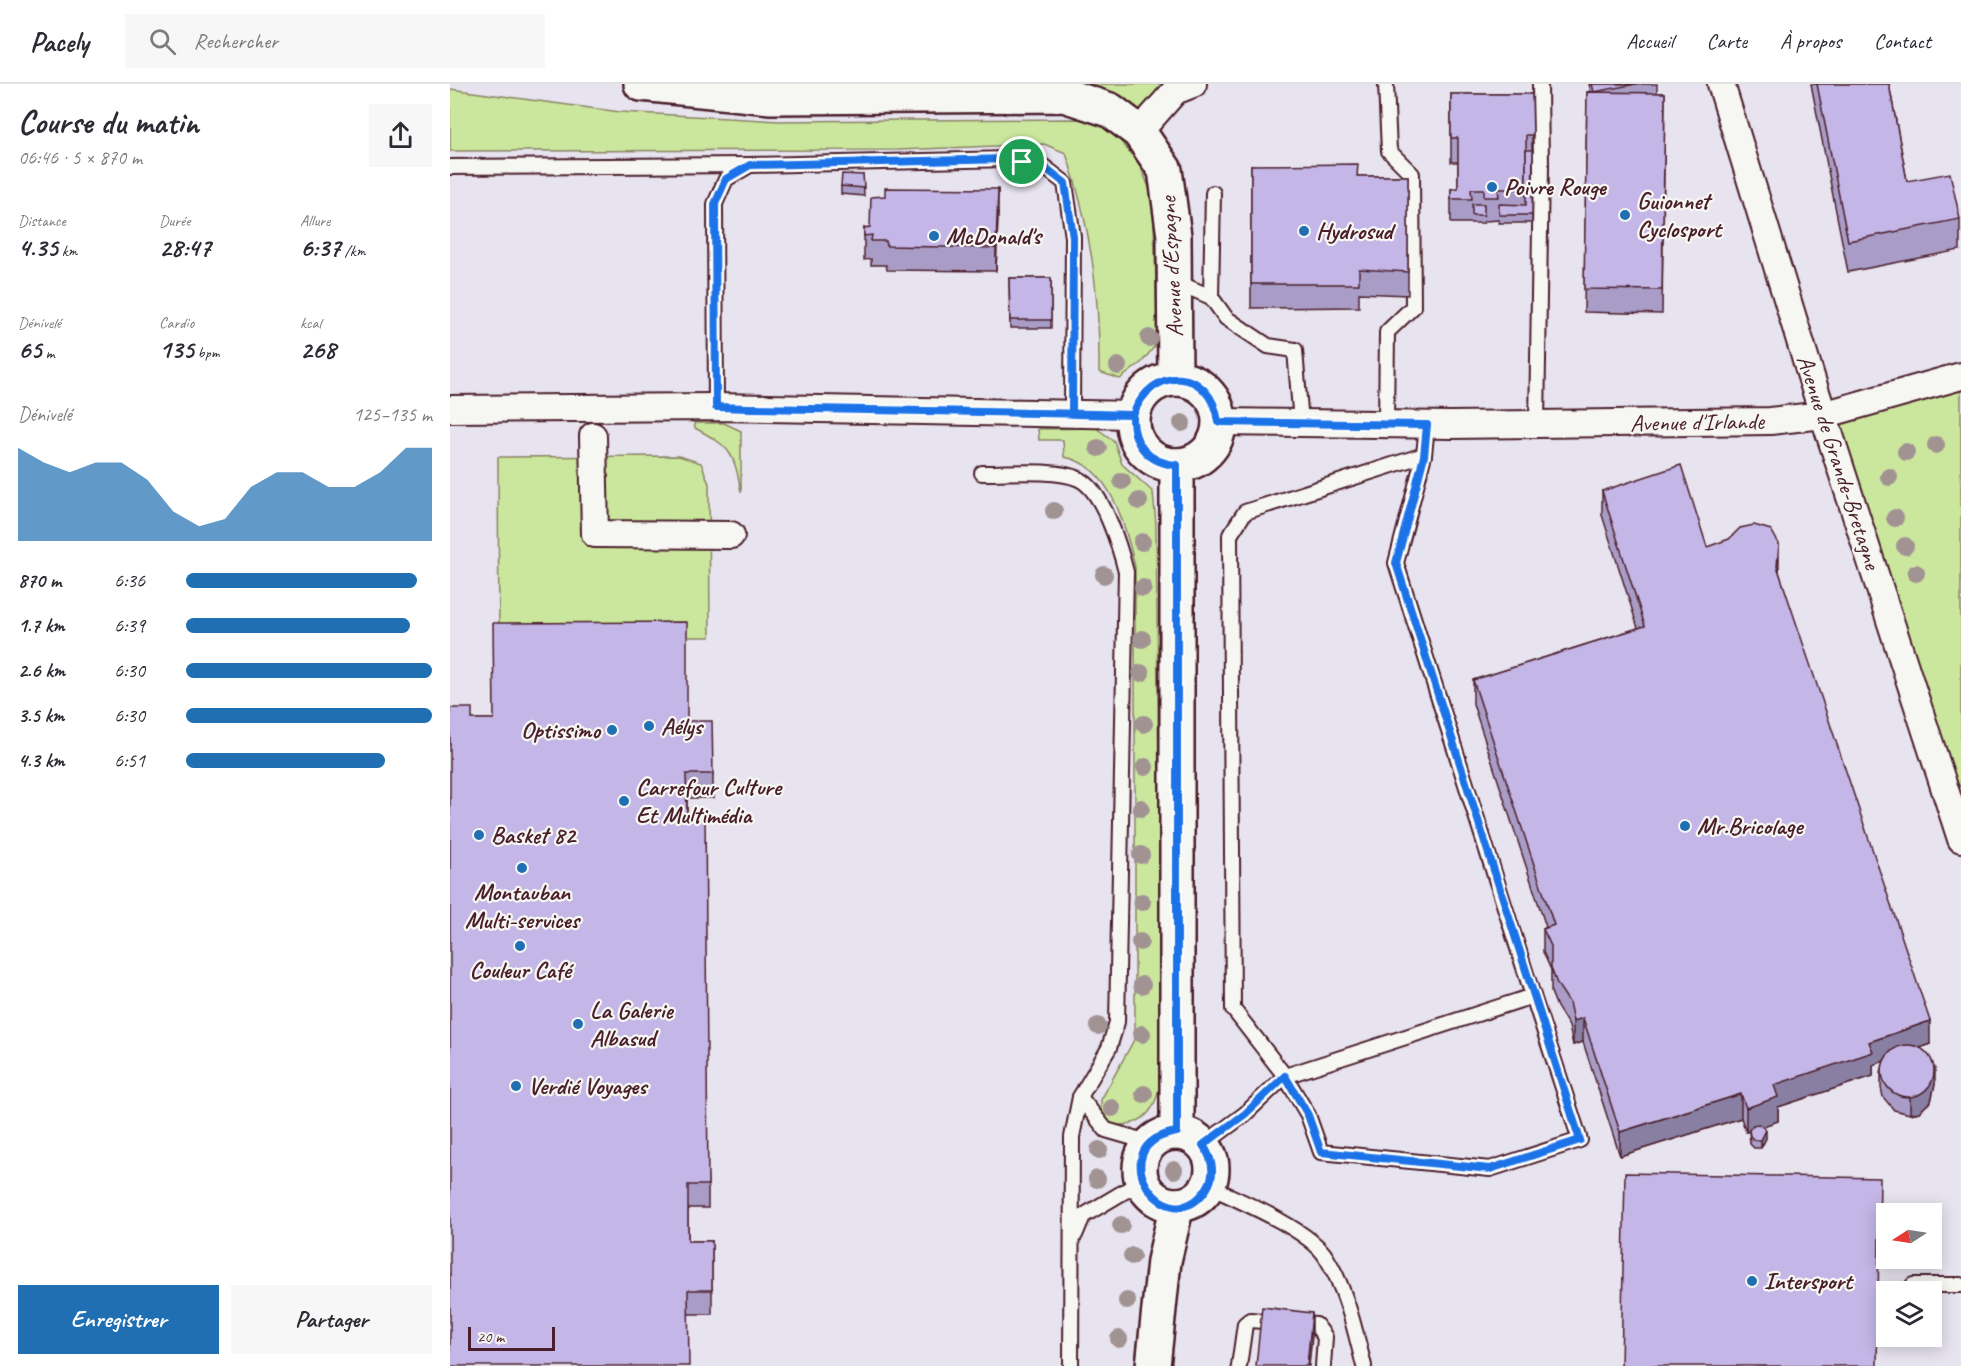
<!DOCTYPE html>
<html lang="fr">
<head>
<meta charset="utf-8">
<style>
  :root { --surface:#fff; --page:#f7f7f7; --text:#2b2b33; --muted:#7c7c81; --line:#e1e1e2; --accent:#1f6fb2 }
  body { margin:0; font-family:Caveat,sans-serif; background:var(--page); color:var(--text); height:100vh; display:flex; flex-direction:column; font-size:22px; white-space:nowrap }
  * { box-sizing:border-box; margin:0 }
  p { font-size:20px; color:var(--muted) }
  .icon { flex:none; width:33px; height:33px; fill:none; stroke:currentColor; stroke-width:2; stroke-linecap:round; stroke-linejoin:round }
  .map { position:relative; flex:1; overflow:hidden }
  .drawer { display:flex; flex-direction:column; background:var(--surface); width:450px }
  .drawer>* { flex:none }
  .needle { width:39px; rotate:258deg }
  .tools { position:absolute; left:1426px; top:1119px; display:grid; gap:12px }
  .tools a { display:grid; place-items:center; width:66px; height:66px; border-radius:0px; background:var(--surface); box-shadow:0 3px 15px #0003; font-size:30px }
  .scale { position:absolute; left:18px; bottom:15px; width:87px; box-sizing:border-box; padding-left:6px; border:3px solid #4a1f2b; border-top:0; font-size:16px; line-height:21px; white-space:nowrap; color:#4a1f2b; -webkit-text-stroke:4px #f6f6f2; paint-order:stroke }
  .pin { position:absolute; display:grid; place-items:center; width:51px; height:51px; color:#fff; margin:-26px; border:3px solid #fff; border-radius:50%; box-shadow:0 2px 6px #0007 }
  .round { display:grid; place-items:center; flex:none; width:63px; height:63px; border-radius:0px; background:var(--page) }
  .head { display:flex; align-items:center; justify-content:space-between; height:102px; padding:0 18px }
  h1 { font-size:33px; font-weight:700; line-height:45px }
  .stats { display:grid; grid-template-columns:repeat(3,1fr); gap:9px; height:102px; padding:6px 18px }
  .stats div { display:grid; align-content:center }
  .stats b { font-size:26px; font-weight:700 }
  .stats small { font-size:16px; font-weight:400 }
  .stats p { font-size:16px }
  .chart { height:168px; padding:12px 18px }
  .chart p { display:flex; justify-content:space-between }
  .chart svg { width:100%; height:108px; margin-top:6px; fill:var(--accent); opacity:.7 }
  .button { display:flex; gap:12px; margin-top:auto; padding:12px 18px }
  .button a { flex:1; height:69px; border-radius:0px; background:var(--accent); color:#fff; font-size:24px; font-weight:700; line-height:69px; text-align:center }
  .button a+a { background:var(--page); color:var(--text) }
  ul { padding:0 18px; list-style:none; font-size:20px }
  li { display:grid; grid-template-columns:96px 72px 1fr; align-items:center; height:45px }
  li i { height:15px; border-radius:8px; background:var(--accent) }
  header { display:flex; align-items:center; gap:36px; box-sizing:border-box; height:84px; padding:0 30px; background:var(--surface); border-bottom:2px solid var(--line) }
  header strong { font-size:28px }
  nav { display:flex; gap:33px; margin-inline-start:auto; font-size:21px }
  .search { width:420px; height:54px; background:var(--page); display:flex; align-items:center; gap:15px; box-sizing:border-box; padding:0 21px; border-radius:0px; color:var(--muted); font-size:22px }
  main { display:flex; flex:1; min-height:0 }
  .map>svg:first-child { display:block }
</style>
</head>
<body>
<header>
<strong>Pacely</strong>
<div class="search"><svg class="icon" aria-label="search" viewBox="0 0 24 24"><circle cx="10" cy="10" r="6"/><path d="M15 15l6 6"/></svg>Rechercher</div>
<nav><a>Accueil</a><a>Carte</a><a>À propos</a><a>Contact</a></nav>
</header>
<main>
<section class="drawer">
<div class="head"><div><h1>Course du matin</h1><p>06:46 · 5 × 870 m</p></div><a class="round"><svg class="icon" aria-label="share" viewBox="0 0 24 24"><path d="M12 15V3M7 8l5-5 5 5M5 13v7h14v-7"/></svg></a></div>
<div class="stats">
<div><p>Distance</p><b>4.35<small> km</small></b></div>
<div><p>Durée</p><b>28:47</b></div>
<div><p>Allure</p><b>6:37<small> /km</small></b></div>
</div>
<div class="stats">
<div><p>Dénivelé</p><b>65<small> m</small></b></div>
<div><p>Cardio</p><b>135<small> bpm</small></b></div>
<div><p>kcal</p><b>268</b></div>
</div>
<div class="chart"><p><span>Dénivelé</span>125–135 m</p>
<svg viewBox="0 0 160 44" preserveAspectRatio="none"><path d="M0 44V6L10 12L20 16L30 12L40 12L50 19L60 32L70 38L80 35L90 22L100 16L110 16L120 22L130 22L140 16L150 6L160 6V44z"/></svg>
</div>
<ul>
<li><b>870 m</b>6:36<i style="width:94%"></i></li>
<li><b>1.7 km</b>6:39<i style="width:91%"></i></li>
<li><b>2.6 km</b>6:30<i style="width:100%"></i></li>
<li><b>3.5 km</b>6:30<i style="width:100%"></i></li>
<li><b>4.3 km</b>6:51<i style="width:81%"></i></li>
</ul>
<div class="button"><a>Enregistrer</a><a>Partager</a></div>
</section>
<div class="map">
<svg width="1511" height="1282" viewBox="0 0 1511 1282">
  <rect width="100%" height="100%" fill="#e7e3ef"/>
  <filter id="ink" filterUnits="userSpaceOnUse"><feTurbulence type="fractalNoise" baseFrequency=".0167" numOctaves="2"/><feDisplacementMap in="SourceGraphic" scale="12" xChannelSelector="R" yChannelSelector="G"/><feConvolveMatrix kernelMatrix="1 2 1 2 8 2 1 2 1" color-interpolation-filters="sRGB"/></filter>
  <g filter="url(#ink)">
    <g fill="#cbe79d" stroke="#8a8364" stroke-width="1.5">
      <path d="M614,0h129l-54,48z"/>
      <path d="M0,5l170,23 159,9 300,-2 32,11 28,33 14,34 5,145 -16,20 -22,17 -21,-7c1,-78 -8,-145 -33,-219l-22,-9 -146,6 -448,1z"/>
      <path d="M1511,292v410l-14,8 -124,-379z"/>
      <path d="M244,339h30l17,8v61c-7,-41 -11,-45 -46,-64z"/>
      <path d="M646,344l18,13 8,23 31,28 3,32 6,536c-2,34 -6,68 -50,65l-11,-12v-13l34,-62v-471c-9,-40 -24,-102 -71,-110l-1,-17h-24l-1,-11z"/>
      <path d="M229,372l22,7 8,21 1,153h-211l-1,-180z"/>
    </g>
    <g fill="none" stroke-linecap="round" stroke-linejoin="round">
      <defs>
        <g id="lane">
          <path d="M936,0l3,67 23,23 1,133 -26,25 -1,92"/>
          <path d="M0,83l298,-2"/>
          <path d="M726,198l35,15 15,21 42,28 27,4 6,73"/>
          <path d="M761,213l2,-104"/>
          <path d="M266,323l-1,-203 11,-25 24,-14 259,-6 34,7 22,17 8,54 -1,177"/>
          <path d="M1087,340l4,-258 -1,-82"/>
          <path d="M974,371l-179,57 -15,23 3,474 52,67 23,39 13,37 169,17 90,-29 -47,-144"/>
          <path d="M532,389c25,0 75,-4 97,6 24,11 41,69 47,93l-9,450 -8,26 -29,49 -8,40 -1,229"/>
          <path d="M630,1013l26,33 45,13"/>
          <path d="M753,1061l42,-31 40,-38 248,-80 -137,-433 28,-108 3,-30"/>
          <path d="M758,1102c30,14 102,44 118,71 20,32 29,73 38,109"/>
          <path d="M625,1151l8,-19 59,-35"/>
          <path d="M1463,1201h48"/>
          <path d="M789,1282l6,-42 5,-4 66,5 9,12 -2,29"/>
        </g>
        <g id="street">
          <path d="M1271,0l92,299 148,456"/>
          <path d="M689,48l36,-41 18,-7"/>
          <path d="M0,325l266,-2 417,8"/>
          <path d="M768,338l233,3 319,-4 53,-6 138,-39"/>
          <path d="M143,352l2,98 136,1"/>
        </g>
        <g id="secondary">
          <path d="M191,0l130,13 293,-2 46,15 29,22 26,38 9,66 1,143"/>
          <circle cx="726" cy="338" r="43"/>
          <path d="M727,381v668"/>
          <circle cx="726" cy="1085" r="36"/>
          <path d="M703,1282l11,-105 13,-56"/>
        </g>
      </defs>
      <use href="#lane" stroke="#4a1f2b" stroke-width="18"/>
      <use href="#street" stroke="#4a1f2b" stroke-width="30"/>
      <use href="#secondary" stroke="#4a1f2b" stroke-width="38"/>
      <use href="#lane" stroke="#f6f6f2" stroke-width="14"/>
      <use href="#street" stroke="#f6f6f2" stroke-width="26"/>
      <use href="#secondary" stroke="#f6f6f2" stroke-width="33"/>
    </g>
    <g fill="#a29393">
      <circle cx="699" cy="254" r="9"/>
      <circle cx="668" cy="282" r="9"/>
      <circle cx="732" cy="339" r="9"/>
      <circle cx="1486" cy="361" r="9"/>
      <circle cx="648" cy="364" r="9"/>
      <circle cx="1456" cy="368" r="9"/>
      <circle cx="1439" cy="393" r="9"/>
      <circle cx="672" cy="397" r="9"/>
      <circle cx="689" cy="417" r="9"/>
      <circle cx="604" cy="427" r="9"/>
      <circle cx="1445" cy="434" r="9"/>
      <circle cx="692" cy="458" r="9"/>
      <circle cx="1455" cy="462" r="9"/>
      <circle cx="1466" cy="489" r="9"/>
      <circle cx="654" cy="491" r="9"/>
      <circle cx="693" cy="504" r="9"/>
      <circle cx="692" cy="555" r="9"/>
      <circle cx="691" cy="589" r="9"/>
      <circle cx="694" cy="640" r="9"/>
      <circle cx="695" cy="683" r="9"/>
      <circle cx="691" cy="724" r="9"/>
      <circle cx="691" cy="771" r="9"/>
      <circle cx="692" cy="818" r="9"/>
      <circle cx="690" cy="858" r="9"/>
      <circle cx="692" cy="901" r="9"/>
      <circle cx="648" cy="942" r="9"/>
      <circle cx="692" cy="950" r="9"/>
      <circle cx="694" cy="1010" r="9"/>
      <circle cx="662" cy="1024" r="9"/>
      <circle cx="649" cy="1066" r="9"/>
      <circle cx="724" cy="1086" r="9"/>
      <circle cx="647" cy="1095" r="9"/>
      <circle cx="671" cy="1141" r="9"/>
      <circle cx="682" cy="1172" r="9"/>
      <circle cx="677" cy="1217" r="9"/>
      <circle cx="669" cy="1255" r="9"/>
    </g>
    <g fill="#a99dc7" stroke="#4a1f2b" stroke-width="1.5">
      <path d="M1139,0h68v9h8l-3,221 -78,-2 3,-220h4z"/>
      <path d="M1361,0h78l18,97 53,38v31l-112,22z"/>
      <path d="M1001,10h81v129h-33v-3l-15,1v2h-33v-34l7,-1v-26h-7z"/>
      <path d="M801,81l107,11h50v119l-49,-2v14l-108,1z"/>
      <path d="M413,91l1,21 -23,-2v-8z"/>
      <path d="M548,129l-2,58 -109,-1 -1,-5h-15v-6l-7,1v-32z"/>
      <path d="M559,194h42v50h-41z"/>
      <path d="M1152,407l105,56 72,21v4l151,472 -10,4 15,36 -4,17 -12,11 -9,2 -16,-4 -11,-13 -2,-9v-16l4,-12 -12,5v11l-95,31v14l-16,5 4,12 -5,10h-7l-4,-4 -1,-13 -3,1 -5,-14 -121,38 -37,-114 -10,3 -4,-19 -12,-19 -6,-15v-22l-8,-18v-23l3,-2 -73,-223v-24l165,-52 -36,-113z"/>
      <path d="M22,635l215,2 26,53v24h-26v17l21,370v23h-20v33h24v73h-24z"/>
    </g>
    <g fill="#897fa2" stroke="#4a1f2b" stroke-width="1.5">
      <path d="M548,105v24l-2,58v-23z"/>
      <path d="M1329,460v24l-2,22v-24z"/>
      <path d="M1133,934v24l-10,3v-24z"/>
      <path d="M1480,937v23l-57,21v11l-95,31v14l-32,11v-24l28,-23 95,-43z"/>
      <path d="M1485,984v16l-4,17 -12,11 -9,2v-17z"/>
      <path d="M1291,1010v24l-121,38v-24z"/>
      <path d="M1316,1046v8l-5,10v-8z"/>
      <path d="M862,1229v23l-3,30h-2z"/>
    </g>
    <g fill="#c4b6e7" stroke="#4a1f2b" stroke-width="1.5">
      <path d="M1142,0h44l-42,8z"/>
      <path d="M1367,0h72l18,97 43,-8 10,46 -112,22z"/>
      <path d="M1137,8l78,1 -3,197 -78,-1z"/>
      <path d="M1001,10h81l1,41h-7v54h-28l1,8h-15v-8h-13l1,10h-21v-10l7,-1v-50h-7z"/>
      <path d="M1076,66h7l-1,65h-33v-11l27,1z"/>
      <path d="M908,80l-1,12h51v96l-49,-3v15h-108v-119z"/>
      <path d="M392,90l21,1 1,13 -23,-2z"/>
      <path d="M435,104l113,1 -2,59 -109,-2 -1,-5h-15l1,-6 -8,1v-8l6,-1 1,-30 14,-1z"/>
      <rect x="1022" y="120" width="12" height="11"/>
      <path d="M559,194h42v42h-41z"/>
      <path d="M1231,381l26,82 22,-8 11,-11 14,-3 17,5 8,14 -2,22 153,455 -61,21 4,10 -99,33 4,12 -32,11 -5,-14 -121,38 -37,-114 -10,3 -4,-19 -12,-18 -6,-16v-22l-8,-17 11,-4 -81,-245 172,-54 -43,-135z"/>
      <path d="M237,538v99h25l1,53h-27l1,41 18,-1 3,371h-20v56h24v49h-24l1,76h-239v-658h22v11h22l-1,-96z"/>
      <circle cx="1458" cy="987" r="26"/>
      <path d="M1309,1040l7,6 -5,10h-7l-4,-4 -1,-6 4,-5z"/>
      <path d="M1175,1089l255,5 -3,188h-256z"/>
      <path d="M812,1223l50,6 -5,53h-51z"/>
    </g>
  </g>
  <g fill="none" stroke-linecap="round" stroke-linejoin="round" filter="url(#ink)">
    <defs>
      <path id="route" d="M572,78l21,4 22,17 8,54 -1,177 61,1c-1,29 15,48 44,50v667c-80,12 -9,116 30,56 9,-14 5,-30 -4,-43l42,-31 40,-38 23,39 13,37 169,17 90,-29 -184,-577 28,-107 3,-31 -209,-3c-7,-55 -66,-58 -85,-7l-38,-1 -345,-6 -34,-1 -1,-203 11,-25 24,-14 259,-6 13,3"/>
    </defs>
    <use href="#route" stroke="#fff" stroke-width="12"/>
    <use href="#route" stroke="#1a73e8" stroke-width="8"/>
  </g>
  <g fill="#1f6fb2" stroke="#f6f6f2" stroke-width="2">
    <circle cx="1042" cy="103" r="6"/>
    <circle cx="1175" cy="131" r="6"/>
    <circle cx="854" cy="147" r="6"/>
    <circle cx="484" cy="152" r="6"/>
    <circle cx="199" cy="642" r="6"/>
    <circle cx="162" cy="646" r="6"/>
    <circle cx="174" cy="717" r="6"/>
    <circle cx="1235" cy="742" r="6"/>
    <circle cx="29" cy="751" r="6"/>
    <circle cx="72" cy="784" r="6"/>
    <circle cx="70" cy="862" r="6"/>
    <circle cx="128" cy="940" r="6"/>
    <circle cx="66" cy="1002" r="6"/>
    <circle cx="1302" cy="1197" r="6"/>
  </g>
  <g text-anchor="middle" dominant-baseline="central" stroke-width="4.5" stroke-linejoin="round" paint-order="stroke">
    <g font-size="24" font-weight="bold" fill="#4a1f2b" stroke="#f6f6f2" text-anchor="start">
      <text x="1054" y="103">Poivre Rouge</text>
      <text x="1187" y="117">Guionnet<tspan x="1187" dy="28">Cyclosport</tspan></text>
      <text x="866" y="147">Hydrosud</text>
      <text x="496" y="152">McDonald's</text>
      <text x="211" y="642">Aélys</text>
      <text x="150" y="646" text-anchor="end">Optissimo</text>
      <text x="186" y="703">Carrefour Culture<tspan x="186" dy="28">Et Multimédia</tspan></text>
      <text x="1247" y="742">Mr.Bricolage</text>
      <text x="41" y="751">Basket 82</text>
      <text x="72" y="808" text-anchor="middle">Montauban<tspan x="72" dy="28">Multi-services</tspan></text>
      <text x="70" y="886" text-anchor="middle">Couleur Café</text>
      <text x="140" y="926">La Galerie<tspan x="140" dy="28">Albasud</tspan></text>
      <text x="78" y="1002">Verdié Voyages</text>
      <text x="1314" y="1197">Intersport</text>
    </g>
    <g font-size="24" fill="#4a1f2b" stroke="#f6f6f2">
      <text transform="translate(721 183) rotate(-93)">Avenue d'Espagne</text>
      <text transform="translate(1247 338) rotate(-1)">Avenue d'Irlande</text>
      <text transform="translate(1389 378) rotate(72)">Avenue de Grande-Bretagne</text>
    </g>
  </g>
</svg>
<div class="tools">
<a><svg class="needle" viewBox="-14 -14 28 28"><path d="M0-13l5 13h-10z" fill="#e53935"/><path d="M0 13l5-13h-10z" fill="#7c7c81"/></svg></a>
<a><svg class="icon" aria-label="layers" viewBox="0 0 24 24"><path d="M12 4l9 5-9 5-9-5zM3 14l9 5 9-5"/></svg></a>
</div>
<div class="scale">20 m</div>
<div class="pin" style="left:572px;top:78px;background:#1e9e55"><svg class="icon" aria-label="arrive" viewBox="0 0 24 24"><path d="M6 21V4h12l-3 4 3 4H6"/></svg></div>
</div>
</main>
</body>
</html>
